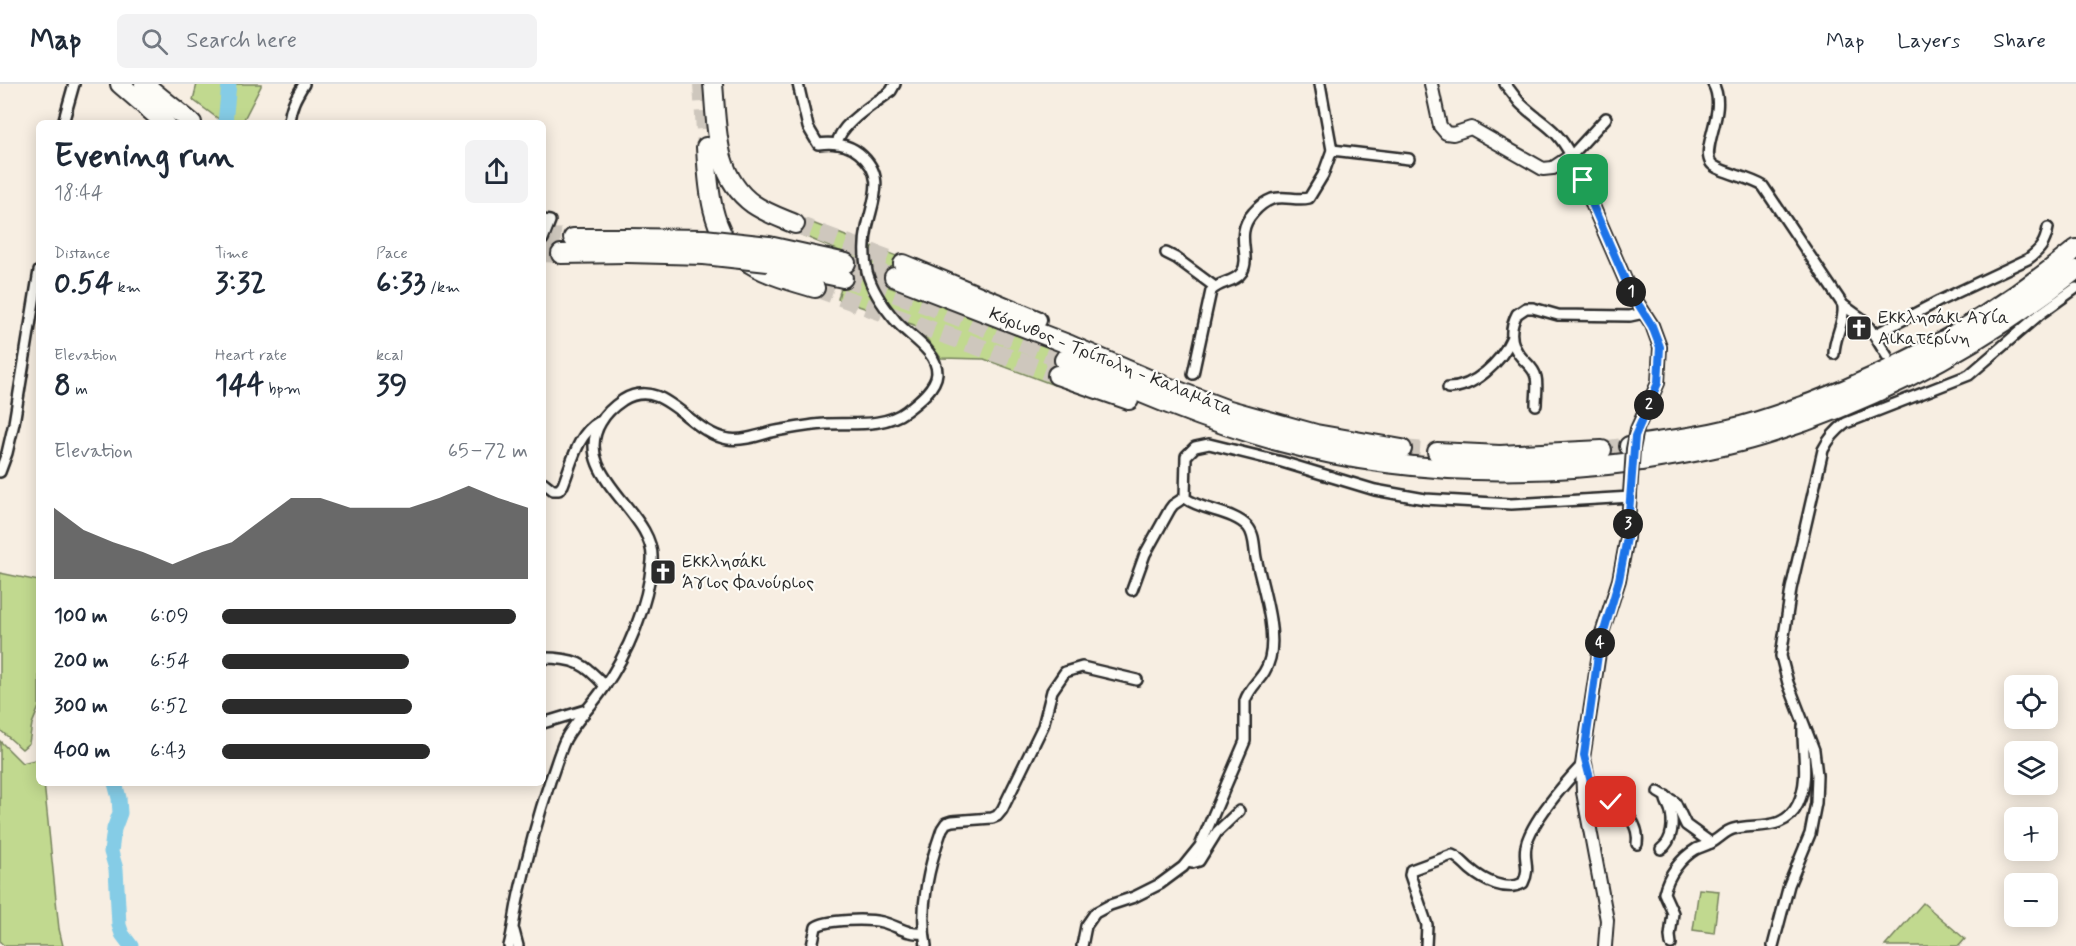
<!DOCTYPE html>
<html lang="en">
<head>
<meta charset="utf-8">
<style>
  :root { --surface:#fff; --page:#f2f2f3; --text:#1f2937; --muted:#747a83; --line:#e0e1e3; --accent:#2b2b2b }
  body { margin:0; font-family:Mynerve,sans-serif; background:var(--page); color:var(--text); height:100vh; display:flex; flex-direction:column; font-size:22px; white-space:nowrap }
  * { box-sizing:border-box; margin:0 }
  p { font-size:20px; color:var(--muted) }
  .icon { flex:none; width:33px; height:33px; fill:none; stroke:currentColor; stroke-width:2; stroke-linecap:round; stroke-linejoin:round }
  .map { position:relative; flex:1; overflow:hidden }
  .sheet { position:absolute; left:36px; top:36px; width:510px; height:666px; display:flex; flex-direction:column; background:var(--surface); border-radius:9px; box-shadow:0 3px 15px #0003 }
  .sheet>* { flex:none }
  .buttons { position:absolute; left:2004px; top:591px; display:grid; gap:12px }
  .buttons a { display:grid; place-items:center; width:54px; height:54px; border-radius:9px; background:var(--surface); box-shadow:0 3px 15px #0003; font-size:30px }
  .pin { position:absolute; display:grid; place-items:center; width:51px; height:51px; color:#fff; margin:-26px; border-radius:12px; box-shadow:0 3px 9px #0006 }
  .km { position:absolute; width:30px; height:30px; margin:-15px; border-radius:50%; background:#222; color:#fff; font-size:16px; line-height:30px; text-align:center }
  .round { display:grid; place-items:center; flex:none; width:63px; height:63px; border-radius:9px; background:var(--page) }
  .head { display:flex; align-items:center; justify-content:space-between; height:102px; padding:0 18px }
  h1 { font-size:33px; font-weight:800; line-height:45px }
  .figures { display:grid; grid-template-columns:repeat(3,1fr); gap:9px; height:102px; padding:6px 18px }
  .figures div { display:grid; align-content:center }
  .figures b { font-size:30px; font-weight:800 }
  .figures small { font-size:16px; font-weight:400 }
  .figures p { font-size:16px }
  .chart { height:168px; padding:12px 18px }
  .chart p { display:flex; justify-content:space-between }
  .chart svg { width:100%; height:108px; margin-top:6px; fill:var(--accent); opacity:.7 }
  ul { padding:0 18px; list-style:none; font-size:20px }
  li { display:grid; grid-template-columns:96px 72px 1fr; align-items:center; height:45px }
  li i { height:15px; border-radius:8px; background:var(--accent) }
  header { display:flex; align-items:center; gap:36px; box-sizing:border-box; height:84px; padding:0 30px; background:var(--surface); border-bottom:2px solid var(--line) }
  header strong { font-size:28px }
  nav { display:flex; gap:33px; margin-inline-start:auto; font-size:21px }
  .search { width:420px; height:54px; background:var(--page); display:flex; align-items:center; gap:15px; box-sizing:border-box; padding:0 21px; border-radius:9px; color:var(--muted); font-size:22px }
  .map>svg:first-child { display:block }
</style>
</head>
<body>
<header>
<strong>Map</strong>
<div class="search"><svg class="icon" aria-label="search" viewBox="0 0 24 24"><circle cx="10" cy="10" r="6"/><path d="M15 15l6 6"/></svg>Search here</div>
<nav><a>Map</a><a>Layers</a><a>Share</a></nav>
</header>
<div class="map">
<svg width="2076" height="862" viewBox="0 0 2076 862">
  <rect width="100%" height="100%" fill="#f7eee2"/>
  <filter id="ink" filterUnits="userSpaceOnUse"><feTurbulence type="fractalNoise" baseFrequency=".0167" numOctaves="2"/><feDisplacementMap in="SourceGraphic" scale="12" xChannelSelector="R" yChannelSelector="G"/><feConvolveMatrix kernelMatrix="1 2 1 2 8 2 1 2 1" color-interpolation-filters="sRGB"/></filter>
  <g filter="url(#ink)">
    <g fill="#c1d98f" stroke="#76825d" stroke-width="1.5">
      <path d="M197,0h64v2l-19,37h-18l-31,-23z"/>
      <path d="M802,135l100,39 -13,29 179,64 -14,34 -70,-26 -43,-1 -15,-20 -12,-13 -76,-26 11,-44 -52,-22z"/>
      <path d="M0,489l39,8v126l-7,17 -3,19 -7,6 -22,-19z"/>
      <path d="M0,657l22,22 17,-4v24h5l15,146 4,17h-58l-5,-4z"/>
      <path d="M1699,805l20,2 -5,42 -21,-3z"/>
      <path d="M1923,819l42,36 -6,7h-74z"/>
    </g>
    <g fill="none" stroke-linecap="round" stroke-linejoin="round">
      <g stroke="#85cce6" stroke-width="15">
        <path d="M225,39l4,-39"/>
        <path d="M115,699l4,15 1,15 -6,16 -3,23 5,17 3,56 3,9 9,12"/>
      </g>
      <g stroke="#cec7bd" stroke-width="18" stroke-dasharray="18 9" stroke-linecap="butt">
        <path d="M702,0l4,63"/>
        <path d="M795,140l108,40"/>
        <path d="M543,153l30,1"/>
        <path d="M543,169l18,1"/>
        <path d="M846,179l48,14"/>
        <path d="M843,194c76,20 148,53 221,82"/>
        <path d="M815,204l242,87"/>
        <path d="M1402,365l35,3"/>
        <path d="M1602,366l27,-4"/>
      </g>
      <defs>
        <g id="minor">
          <path d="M1505,0c5,6 10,13 15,19 21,21 36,23 51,53l35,-38"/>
          <path d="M1713,0c15,26 -13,64 -2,79 6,9 39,14 52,23l80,119 18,13 8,9 18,29"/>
          <path d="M63,39l11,-39"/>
          <path d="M289,39c1,-16 7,-26 15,-39"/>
          <path d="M837,60c2,-20 39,-41 54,-53l4,-7"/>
          <path d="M1332,66l77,9"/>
          <path d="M543,136l7,1 -7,18"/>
          <path d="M1166,169l10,5 39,29"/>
          <path d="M1874,251l65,-34 89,-42c12,-9 17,-15 20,-31"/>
          <path d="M1834,270c0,-18 11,-30 9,-49"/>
          <path d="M1193,290l18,-83c8,-10 24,-8 31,-19 10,-17 -9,-37 11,-59 5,-6 11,-11 19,-14 12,-4 24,2 37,-1l14,-23 9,-25 -12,-66"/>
          <path d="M1448,304c26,0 53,-26 63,-49"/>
          <path d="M1536,321c0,-9 2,-20 0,-28 -2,-9 -9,-13 -14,-19 -12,-13 -13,-29 -5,-44l9,-6h7l25,7 72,1 14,-3"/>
          <path d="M0,388l7,-19 7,-30 25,-152"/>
          <path d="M543,398l10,8h6l4,-5c9,-22 14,-51 36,-63"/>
          <path d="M1132,506l13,-36 25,-45 3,-4 12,-8"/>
          <path d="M543,574c31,0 42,5 62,28"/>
          <path d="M543,639l43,-13"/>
          <path d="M1586,679c2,10 3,25 11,32 4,3 9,4 13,7 16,8 30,23 27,42"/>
          <path d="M1658,708l17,10 11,23 25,18"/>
          <path d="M1661,765c12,-8 13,-27 9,-40 -2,-6 -5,-7 -4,-13"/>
          <path d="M1188,778l4,1 7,-2 18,-29 22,-21"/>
          <path d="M514,847l4,15"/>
          <path d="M1671,860l-1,-8 3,-23 -9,-20c4,-18 17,-35 32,-44 7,-3 15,-5 21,-10 6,-4 9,-8 16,-10 23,-6 52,3 65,-25 12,-25 4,-52 5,-78"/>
          <path d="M509,862c5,-18 6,-37 11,-56 8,-36 18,-73 30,-109 5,-13 9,-28 15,-41 10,-19 26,-33 38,-51 25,-36 45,-83 49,-128 4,-49 -83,-86 -51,-139 5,-9 13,-16 22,-22 41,-25 66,33 105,39 14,2 29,-3 43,-7 14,-3 29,-5 43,-7 29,-4 67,5 92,-14 12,-9 30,-23 31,-38 0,-23 -29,-37 -42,-53 -12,-14 -23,-30 -28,-48 -3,-15 -3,-30 0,-44 6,-29 20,-52 -8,-75 -11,-9 -27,-11 -41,-9l-10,-17 -10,-43"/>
          <path d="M812,862l4,-19c10,-8 53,-8 66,-5 16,4 25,13 42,11"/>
          <path d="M926,862c-7,-40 3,-80 16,-117l4,-6 6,-2 40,-3 5,-2 5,-6 41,-84 9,-35 13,-19 17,-5 55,13"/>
          <path d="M1082,862l4,-20 9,-13 15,-8 24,-8 26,-13 23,-17 17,-21 45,-105v-40c6,-18 20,-22 25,-43 7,-28 -8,-72 -14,-100 -2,-10 -1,-23 -8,-31 -14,-16 -46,-16 -63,-29l1,-42 9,-9 14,-3 73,18 93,28 50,9 86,5 120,-7"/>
          <path d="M1426,862l1,-21 -17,-50 1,-5 41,-15c8,3 12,9 18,14 14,12 36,23 53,14 8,-16 0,-22 3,-37 4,-23 39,-63 56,-81"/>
          <path d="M1773,862l16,-61 21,-51 6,-31 1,-28 -3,-25 -26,-67 -7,-27 10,-67 32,-139c6,-12 12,-19 23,-27l123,-48 71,-61 36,-26"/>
        </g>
        <g id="tertiary">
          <path d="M1431,0l9,42 6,7 7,1 18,-6 72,41 10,-1 18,-12 12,24 10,26 37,85 22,34 8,22 -2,36 -21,46"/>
          <path d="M1605,862l2,-26 -24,-128 -1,-27 20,-132 17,-53 8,-42 4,-59"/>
        </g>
        <g id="motorway">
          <path d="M120,0l45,39"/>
          <path d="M144,0l48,39"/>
          <path d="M713,0c4,42 1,92 40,120 13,9 28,14 42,20"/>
          <path d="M706,63c2,36 4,88 36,111 21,16 49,23 73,30"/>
          <path d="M573,154h54"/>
          <path d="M769,162l77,17"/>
          <path d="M561,170l66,-1"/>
          <path d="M768,178l75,16"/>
          <path d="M903,180l134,56"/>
          <path d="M894,193l176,68 95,41 61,23 90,25 86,15"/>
          <path d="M1064,276c71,31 142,62 217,82 118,32 239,35 360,19 40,-6 82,-13 121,-25 115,-36 220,-92 314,-166"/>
          <path d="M1057,291l72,25"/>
          <path d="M1629,362c43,-6 87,-12 129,-25 116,-36 224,-95 318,-172"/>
          <path d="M1437,368l63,3 102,-5"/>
        </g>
      </defs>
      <use href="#minor" stroke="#2b2b2b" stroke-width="14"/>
      <use href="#tertiary" stroke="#2b2b2b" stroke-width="16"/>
      <use href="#motorway" stroke="#2b2b2b" stroke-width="22"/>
      <use href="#minor" stroke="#fdfcf7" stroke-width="9"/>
      <use href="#tertiary" stroke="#fdfcf7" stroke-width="12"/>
      <use href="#motorway" stroke="#fdfcf7" stroke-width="18"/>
      <defs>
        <path id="tertiary-bridge" d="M1631,395l2,-30 4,-20"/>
        <g id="motorway-bridge">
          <path d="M627,154l77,1 65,7"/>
          <path d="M627,169l77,2 64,7"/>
        </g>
      </defs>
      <use href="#tertiary-bridge" stroke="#2b2b2b" stroke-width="16" stroke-linecap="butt"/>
      <use href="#motorway-bridge" stroke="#2b2b2b" stroke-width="22" stroke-linecap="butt"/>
      <use href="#tertiary-bridge" stroke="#fdfcf7" stroke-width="12"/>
      <use href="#motorway-bridge" stroke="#fdfcf7" stroke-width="18"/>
    </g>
  </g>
  <g fill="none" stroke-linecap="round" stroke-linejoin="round" filter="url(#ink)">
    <defs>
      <path id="route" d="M1583,96l10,26 37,85 22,35 8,21 -2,36 -23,53 -8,102 -8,42 -20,68 -15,107 9,35 5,5 13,7"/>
    </defs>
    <use href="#route" stroke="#fff" stroke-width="12"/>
    <use href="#route" stroke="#1a73e8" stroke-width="8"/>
  </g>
  <defs>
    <symbol id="church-square" viewBox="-11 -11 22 22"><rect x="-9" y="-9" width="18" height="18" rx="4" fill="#2b2b2b" stroke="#fdfcf7"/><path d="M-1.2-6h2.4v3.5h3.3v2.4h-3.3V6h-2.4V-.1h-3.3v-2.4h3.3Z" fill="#fff"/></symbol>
  </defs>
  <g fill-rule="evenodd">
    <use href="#church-square" x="1844" y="229" width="30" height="30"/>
    <use href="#church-square" x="648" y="473" width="30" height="30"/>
  </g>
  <g text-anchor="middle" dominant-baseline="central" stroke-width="4.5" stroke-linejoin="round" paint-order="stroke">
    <g font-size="18" fill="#2b2b2b" stroke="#fdfcf7" text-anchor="start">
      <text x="1878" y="234">Εκκλησάκι Αγία<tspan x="1878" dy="21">Αικατερίνη</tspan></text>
      <text x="682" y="478">Εκκλησάκι<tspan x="682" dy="21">Άγιος Φανούριος</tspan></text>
    </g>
    <g font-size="18" fill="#2b2b2b" stroke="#fdfcf7">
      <text transform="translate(1111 278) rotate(22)">Κόρινθος - Τρίπολη - Καλαμάτα</text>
    </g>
  </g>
</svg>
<div class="buttons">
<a><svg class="icon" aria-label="locate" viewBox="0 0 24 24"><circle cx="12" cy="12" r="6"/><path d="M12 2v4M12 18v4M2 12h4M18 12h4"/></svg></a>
<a><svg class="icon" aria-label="layers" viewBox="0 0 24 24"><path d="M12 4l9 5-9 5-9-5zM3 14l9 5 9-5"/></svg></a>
<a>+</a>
<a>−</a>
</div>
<div class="pin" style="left:1583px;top:96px;background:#1e9e55"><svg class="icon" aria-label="arrive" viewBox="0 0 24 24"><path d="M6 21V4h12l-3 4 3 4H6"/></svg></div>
<div class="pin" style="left:1611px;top:718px;background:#d93025"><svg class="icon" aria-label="check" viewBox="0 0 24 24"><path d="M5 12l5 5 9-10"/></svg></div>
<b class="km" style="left:1631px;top:208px">1</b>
<b class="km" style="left:1649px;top:321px">2</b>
<b class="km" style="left:1628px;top:440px">3</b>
<b class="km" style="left:1600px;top:559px">4</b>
<section class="sheet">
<div class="head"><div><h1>Evening run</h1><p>18:44</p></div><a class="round"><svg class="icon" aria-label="share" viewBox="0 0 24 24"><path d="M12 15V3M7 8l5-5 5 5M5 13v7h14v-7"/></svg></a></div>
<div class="figures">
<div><p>Distance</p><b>0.54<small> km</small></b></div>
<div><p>Time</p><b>3:32</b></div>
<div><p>Pace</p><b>6:33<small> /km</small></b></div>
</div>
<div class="figures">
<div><p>Elevation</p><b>8<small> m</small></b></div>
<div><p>Heart rate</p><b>144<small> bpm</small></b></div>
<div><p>kcal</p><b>39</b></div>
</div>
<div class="chart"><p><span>Elevation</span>65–72 m</p>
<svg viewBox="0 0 160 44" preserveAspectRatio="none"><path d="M0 44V15L10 24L20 29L30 33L40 38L50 33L60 29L70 20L80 11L90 11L100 15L110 15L120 15L130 11L140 6L150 11L160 15V44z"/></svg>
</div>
<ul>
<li><b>100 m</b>6:09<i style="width:96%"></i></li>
<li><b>200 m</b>6:54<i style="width:61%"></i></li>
<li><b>300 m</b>6:52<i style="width:62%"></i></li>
<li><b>400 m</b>6:43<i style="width:68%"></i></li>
</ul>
</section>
</div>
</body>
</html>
